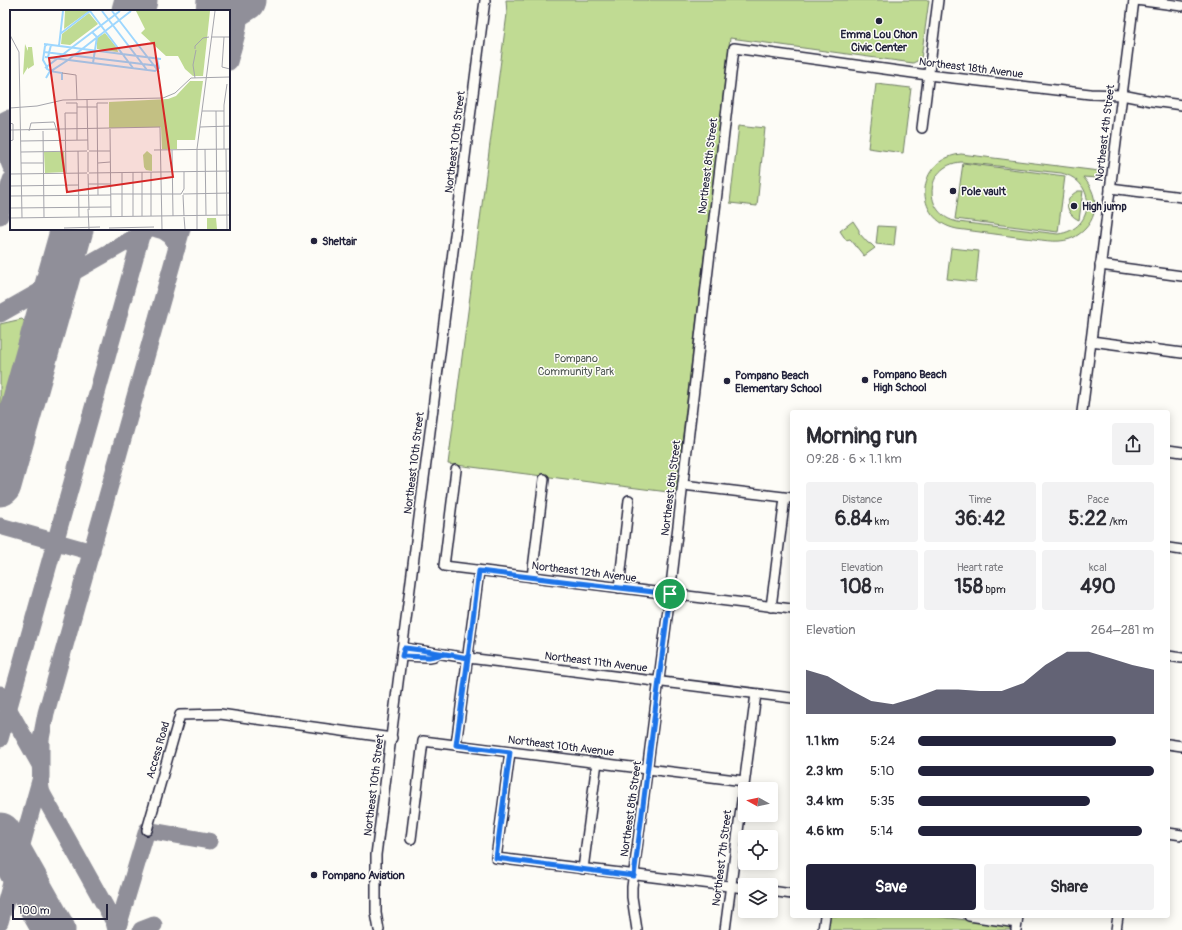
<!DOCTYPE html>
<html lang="en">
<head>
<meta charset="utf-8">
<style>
  :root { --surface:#fff; --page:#f2f2f3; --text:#2b2b33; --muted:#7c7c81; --accent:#22223b }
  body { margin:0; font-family:Pangolin,sans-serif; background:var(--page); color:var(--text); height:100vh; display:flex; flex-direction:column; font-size:15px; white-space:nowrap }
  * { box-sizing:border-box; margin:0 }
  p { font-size:13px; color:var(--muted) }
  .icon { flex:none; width:22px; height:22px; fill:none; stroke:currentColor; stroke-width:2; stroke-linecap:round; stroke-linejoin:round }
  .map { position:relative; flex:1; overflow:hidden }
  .details { position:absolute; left:790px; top:410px; width:380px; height:508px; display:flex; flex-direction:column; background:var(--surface); border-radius:4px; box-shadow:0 2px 10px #0003 }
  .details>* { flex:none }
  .needle { width:26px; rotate:278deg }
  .buttons { position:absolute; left:738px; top:782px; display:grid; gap:8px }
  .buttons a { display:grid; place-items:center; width:40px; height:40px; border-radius:4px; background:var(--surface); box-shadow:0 2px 10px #0003; font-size:20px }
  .scale { position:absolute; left:12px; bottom:10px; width:96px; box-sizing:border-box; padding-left:4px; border:2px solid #22223b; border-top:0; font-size:11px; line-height:14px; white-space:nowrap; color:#22223b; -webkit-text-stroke:3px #fdfcf7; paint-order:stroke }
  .pin { position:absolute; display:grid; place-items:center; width:34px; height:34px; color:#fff; margin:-17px; border:2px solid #fff; border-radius:50%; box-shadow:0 1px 4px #0007 }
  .round { display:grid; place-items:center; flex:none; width:42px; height:42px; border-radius:4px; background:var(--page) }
  .overview { display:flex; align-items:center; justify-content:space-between; height:68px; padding:0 16px }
  h1 { font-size:22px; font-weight:700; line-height:30px }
  .figures { display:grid; grid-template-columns:repeat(3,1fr); gap:6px; height:68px; padding:4px 16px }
  .figures div { display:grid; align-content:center; border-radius:4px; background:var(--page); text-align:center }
  .figures b { font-size:20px; font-weight:700 }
  .figures small { font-size:11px; font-weight:400 }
  .figures p { font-size:11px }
  .chart { height:112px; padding:8px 16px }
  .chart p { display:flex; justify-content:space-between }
  .chart svg { width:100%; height:72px; margin-top:4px; fill:var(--accent); opacity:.7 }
  .cta { display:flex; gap:8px; margin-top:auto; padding:8px 16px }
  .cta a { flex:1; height:46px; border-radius:4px; background:var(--accent); color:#fff; font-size:16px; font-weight:700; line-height:46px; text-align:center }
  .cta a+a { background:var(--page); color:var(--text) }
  ul { padding:0 16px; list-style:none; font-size:13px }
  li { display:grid; grid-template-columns:64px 48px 1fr; align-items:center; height:30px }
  li i { height:10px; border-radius:5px; background:var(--accent) }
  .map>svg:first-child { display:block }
</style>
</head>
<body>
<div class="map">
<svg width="1182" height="930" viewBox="0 0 1182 930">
  <rect width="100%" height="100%" fill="#fdfcf7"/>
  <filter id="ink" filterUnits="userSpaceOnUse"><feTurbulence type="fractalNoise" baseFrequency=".025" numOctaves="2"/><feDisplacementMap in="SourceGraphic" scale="8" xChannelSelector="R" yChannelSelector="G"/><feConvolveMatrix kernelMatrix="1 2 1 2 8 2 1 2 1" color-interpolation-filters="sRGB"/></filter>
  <g filter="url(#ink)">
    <g fill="#c0db93" stroke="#717e67" fill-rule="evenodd">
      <path d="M506,0h423l-8,59 -8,4 -183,-25 -54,455 -228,-29 59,-450z"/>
      <path d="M876,84l35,4 -8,65 -35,-5z"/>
      <path d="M739,125l26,3 -8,78 -27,-3z"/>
      <path d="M961,154l138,17 -1,7 -15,-1c9,10 14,22 11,36 -3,12 -13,22 -24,26 -14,5 -31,0 -46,-1 -22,-3 -44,-6 -67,-9 -45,-9 -42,-70 4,-75zM961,162l100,11c37,8 34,57 -3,61l-100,-12c-36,-7 -34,-57 3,-60z"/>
      <path d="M963,163l102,13 -7,56 -103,-13z"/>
      <path d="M1078,191h5l-4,29c-14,-6 -16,-22 -1,-29z"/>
      <path d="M853,221l6,9v3l9,10 3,1 4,4 -11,8 -13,-16 -1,-1 -4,1 -6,-9z"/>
      <path d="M878,226l18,1 -2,19 -18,-2z"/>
      <path d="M951,248l28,3 -3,31 -29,-3z"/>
      <path d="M22,319l6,6 -28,98v-99z"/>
      <path d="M829,916h104l75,9 2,5h-183z"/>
    </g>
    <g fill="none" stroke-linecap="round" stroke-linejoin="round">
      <g stroke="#908f99" stroke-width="17">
        <path d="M204,11l1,-11"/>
        <path d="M229,62c5,-20 17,-44 4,-62"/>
        <path d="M0,150h4l7,17"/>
        <path d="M0,216l11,-36"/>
        <path d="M156,229c11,2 18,8 21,19"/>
        <path d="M0,314l146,-83"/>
        <path d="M0,526l92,26"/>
        <path d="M0,694l40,71c2,11 -2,20 3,30l71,127 2,8"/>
        <path d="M0,739l143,-510"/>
        <path d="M0,922l41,-145v-38l5,-26 136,-484"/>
        <path d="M117,930l30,-100 62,11"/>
        <path d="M141,930l13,-5"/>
      </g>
      <g stroke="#908f99" stroke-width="43">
        <path d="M133,11l3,-11"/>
        <path d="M226,11l18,-11"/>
        <path d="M0,137l11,-6"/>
        <path d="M0,485l72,-256"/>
        <path d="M0,834l54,96"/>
      </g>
      <defs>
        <g id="minor">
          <path d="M1136,0l46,6"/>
          <path d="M922,128l16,-128"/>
          <path d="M1110,188l72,9"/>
          <path d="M1100,265l82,11"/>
          <path d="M1091,341l91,12"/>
          <path d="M1082,412l52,-412"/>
          <path d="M1168,450l14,2"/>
          <path d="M456,470l-12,96 348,43"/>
          <path d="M683,485l109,13"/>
          <path d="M1168,548l14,2"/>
          <path d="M532,577l12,-98"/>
          <path d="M619,588l10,-88"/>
          <path d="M771,607l14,-109"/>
          <path d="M404,648l64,10 324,40"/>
          <path d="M403,656l26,1 5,-1"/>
          <path d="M1168,656l14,2"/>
          <path d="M1168,744l14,2"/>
          <path d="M456,745l23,-174"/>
          <path d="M510,752l-14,106 249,30"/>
          <path d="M147,830l33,-115 40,-1 172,24"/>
          <path d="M1168,833l14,2"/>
          <path d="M411,839l12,-98 321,40"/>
          <path d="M583,869l14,-107"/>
          <path d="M771,891l21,3"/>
          <path d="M969,916l48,7"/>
          <path d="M379,930l-3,-17v-58l109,-855"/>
          <path d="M637,930l-5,-33v-10l38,-293 64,-546 186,26 170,20 32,1 30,6 30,4"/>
          <path d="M725,930l31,-236"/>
          <path d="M823,930l2,-14"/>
          <path d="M1016,930l2,-14"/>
          <path d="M1116,930l2,-14"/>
        </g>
      </defs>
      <use href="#minor" stroke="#22223b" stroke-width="12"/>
      <use href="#minor" stroke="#fdfcf7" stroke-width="9"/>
    </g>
  </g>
  <g fill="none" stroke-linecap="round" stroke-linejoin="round" filter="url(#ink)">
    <defs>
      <path id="route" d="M670,594l-191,-23 -11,87c-22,-4 -43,-8 -64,-10l-2,8 27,1 16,-3 23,4 -12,87 54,7 -14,106 138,18 36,-282"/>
    </defs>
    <use href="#route" stroke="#fff" stroke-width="8"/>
    <use href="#route" stroke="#1a73e8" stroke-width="5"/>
  </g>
  <g fill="#22223b" stroke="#fdfcf7" stroke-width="1.5">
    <circle cx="879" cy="21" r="4"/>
    <circle cx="953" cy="191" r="4"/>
    <circle cx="1074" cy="206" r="4"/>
    <circle cx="314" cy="241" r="4"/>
    <circle cx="865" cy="380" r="4"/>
    <circle cx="727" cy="381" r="4"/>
    <circle cx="314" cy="875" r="4"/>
  </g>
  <g text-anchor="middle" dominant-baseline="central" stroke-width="3" stroke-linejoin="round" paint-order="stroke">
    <g font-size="11" font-weight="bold" fill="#22223b" stroke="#fdfcf7" text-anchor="start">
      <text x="879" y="34" text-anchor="middle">Emma Lou Chon<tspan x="879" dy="13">Civic Center</tspan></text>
      <text x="961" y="191">Pole vault</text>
      <text x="1082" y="206">High jump</text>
      <text x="322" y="241">Sheltair</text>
      <text x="873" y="374">Pompano Beach<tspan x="873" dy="13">High School</tspan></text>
      <text x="735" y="375">Pompano Beach<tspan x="735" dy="13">Elementary School</tspan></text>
      <text x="322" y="875">Pompano Aviation</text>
    </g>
    <g font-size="11" fill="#22223b" stroke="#fdfcf7">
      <text transform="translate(971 68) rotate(7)">Northeast 18th Avenue</text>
      <text transform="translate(1105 133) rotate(-83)">Northeast 4th Street</text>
      <text transform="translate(455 142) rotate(-83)">Northeast 10th Street</text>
      <text transform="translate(708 166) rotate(-83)">Northeast 8th Street</text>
      <text transform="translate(414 463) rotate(-83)">Northeast 10th Street</text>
      <text transform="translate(671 488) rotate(-83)">Northeast 8th Street</text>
      <text transform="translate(584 572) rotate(7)">Northeast 12th Avenue</text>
      <text transform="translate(596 662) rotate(7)">Northeast 11th Avenue</text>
      <text transform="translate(561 746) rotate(7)">Northeast 10th Avenue</text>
      <text transform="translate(158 750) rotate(-74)">Access Road</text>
      <text transform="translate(374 785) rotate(-83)">Northeast 10th Street</text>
      <text transform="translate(631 809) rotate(-82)">Northeast 8th Street</text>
      <text transform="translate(722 858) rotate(-83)">Northeast 7th Street</text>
    </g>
    <g font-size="11" fill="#515a55" stroke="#fdfcf7">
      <text x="576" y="358">Pompano<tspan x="576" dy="13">Community Park</tspan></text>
    </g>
  </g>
  <g transform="translate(10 10)">
    <rect width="220" height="220" fill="#fdfcf7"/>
    <path d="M55,1h24l-25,18zM126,1h74l-7,65h-10l-8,-7 -7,-13h-12l-25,-23 4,-4zM79,3l9,11 -28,21 -9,-1 1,-10zM95,23l12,15 1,4 -21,-3v-11zM15,34l3,7v-4h4l2,18 -6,4v-2l-5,8zM180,71h13l-8,59h-18v9h-15l-1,-22 -52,1v-26l59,-3 8,-3zM137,141l5,4v16l-6,-1 -2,-3 -1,-12zM34,142h20l1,20 -20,1zM197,208h9l1,11h-10z" fill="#c0db93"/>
    <path fill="none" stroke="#9ed7fe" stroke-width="2" d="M80,1l43,57M92,1l45,59M102,1l47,61M82,22l5,5 -4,26M50,24l30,-23M34,34l117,15M49,36l4,-35M34,42l115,14M35,47l110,14 4,-3 -2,-9M38,47l3,-12M37,56v3l4,2 17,-11 63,-49M37,57l-4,-7 2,-14 3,-2M35,58l75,-57M36,68l4,-7 12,2v7"/>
    <path fill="none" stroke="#a5a5ac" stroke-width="1" d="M0,25l9,17 3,166M201,27h19M214,27l-2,30 8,2M185,39v-3l8,-8 6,-1M52,63l14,2 1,25M185,68l-2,-13 3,-15M77,89l1,51M56,93h11v37M67,97h20M0,98l27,-2 26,-6 100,-2 12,-5 16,-15 39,-1M192,101h22M206,101l1,104M0,113l3,1v16l-3,1M190,117l30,-1M100,119l1,88M0,120l150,-3 2,102M19,121l2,-8 23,-1 3,9M33,121l1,86M11,131l67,-1M195,139l1,66M214,139v-44l3,-21M216,139l1,80M144,140l76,-1M162,140l1,66M68,141l1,66M79,141h21M11,142l66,-1M78,142v20M11,153h22M88,153l12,-1M123,162v44M132,162v44M141,162v44M174,162v17M56,163l-1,-60h12M79,163l141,-2M112,163v43M0,164l77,-1M78,164l1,36M78,174h23M0,176l68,-1M101,184h70l3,-5M173,184l47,-1M88,185l-1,-92h11M173,185l1,21M0,186l101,-1M0,198l101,-1M78,199l1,20M174,207l1,12M0,208l220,-3M54,218l36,-1M99,218l45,-1M187,219v-80l18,-138"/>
    <path fill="#d62828" fill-opacity="0.15" stroke="#d62828" stroke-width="2" d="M144,33l19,134 -106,15 -18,-134z"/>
    <rect width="220" height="220" fill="none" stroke="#22223b" stroke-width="2"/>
  </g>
</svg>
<div class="buttons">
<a><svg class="needle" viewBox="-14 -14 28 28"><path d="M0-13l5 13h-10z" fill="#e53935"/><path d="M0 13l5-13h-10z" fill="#7c7c81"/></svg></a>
<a><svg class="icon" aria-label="locate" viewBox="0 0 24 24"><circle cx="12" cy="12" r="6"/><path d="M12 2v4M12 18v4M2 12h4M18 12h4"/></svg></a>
<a><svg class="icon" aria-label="layers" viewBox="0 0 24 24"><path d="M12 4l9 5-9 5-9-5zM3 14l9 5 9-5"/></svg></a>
</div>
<div class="scale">100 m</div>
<div class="pin" style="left:670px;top:594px;background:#1e9e55"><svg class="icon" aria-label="arrive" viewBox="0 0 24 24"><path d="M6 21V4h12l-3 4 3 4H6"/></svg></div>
<section class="details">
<div class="overview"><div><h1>Morning run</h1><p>09:28 · 6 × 1.1 km</p></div><a class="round"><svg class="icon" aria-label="share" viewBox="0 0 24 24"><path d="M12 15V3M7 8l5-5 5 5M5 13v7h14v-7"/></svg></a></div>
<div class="figures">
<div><p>Distance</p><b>6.84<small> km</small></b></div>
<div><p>Time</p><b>36:42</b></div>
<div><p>Pace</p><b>5:22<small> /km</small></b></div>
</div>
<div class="figures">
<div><p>Elevation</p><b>108<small> m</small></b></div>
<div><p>Heart rate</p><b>158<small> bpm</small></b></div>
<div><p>kcal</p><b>490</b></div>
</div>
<div class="chart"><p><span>Elevation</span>264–281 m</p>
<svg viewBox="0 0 160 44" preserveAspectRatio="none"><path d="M0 44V17L10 21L20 29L30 36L40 38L50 34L60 29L70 29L80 30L90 30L100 25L110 14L120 6L130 6L140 10L150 14L160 17V44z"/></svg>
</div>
<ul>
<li><b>1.1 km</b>5:24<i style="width:84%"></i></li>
<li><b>2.3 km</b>5:10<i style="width:100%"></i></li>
<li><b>3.4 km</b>5:35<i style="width:73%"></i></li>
<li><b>4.6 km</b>5:14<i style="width:95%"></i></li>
</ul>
<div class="cta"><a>Save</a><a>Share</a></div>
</section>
</div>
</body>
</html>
